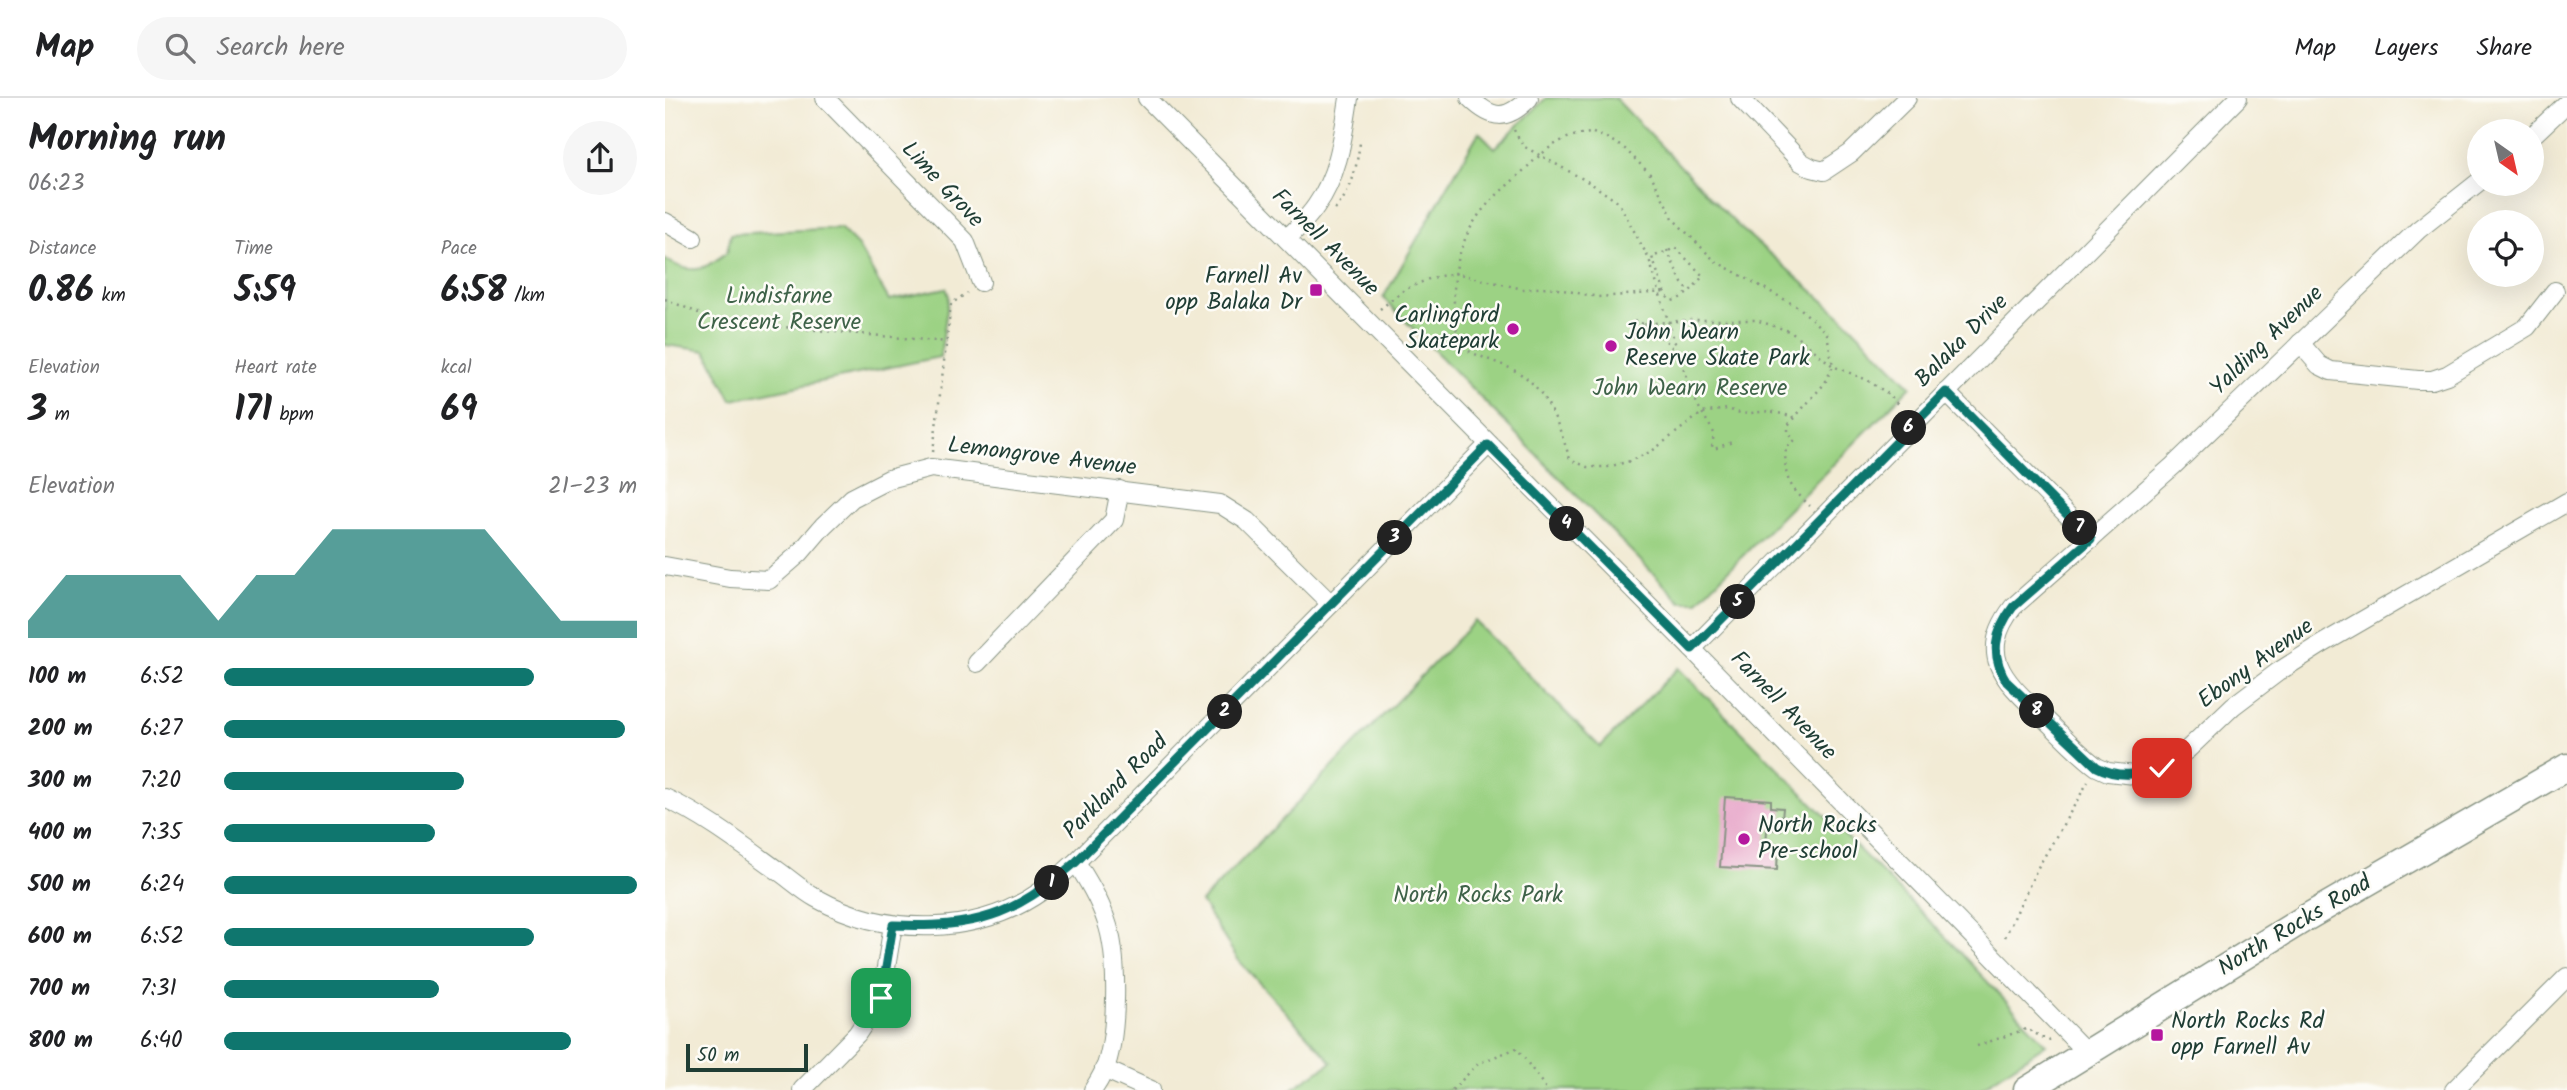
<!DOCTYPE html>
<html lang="en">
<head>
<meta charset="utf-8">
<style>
  :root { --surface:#fff; --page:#f6f6f6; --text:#202124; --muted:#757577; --line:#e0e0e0; --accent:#0f766e }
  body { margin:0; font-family:Kalam,sans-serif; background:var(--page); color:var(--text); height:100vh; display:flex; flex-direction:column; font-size:26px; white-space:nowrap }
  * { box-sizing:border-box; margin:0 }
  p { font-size:23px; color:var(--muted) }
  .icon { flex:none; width:38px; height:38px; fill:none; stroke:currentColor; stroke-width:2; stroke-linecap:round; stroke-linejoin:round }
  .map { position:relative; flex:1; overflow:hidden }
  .drawer { display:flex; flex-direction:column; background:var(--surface); width:665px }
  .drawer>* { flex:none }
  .needle { width:46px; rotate:146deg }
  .fabs { position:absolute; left:1802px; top:21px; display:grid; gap:14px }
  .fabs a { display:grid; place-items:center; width:77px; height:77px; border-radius:50%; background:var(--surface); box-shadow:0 7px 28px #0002; font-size:35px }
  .scale { position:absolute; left:21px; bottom:18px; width:122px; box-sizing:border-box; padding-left:7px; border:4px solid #1f3d34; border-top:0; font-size:19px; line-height:24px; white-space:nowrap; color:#1f3d34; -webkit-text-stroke:5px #fdfcf7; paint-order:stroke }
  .pin { position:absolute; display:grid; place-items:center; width:60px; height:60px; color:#fff; margin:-30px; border-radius:14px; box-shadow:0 4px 10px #0006 }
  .km { position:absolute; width:35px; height:35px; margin:-18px; border-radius:50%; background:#222; color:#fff; font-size:19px; line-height:35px; text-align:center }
  .round { display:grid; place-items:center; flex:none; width:74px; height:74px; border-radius:37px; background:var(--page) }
  .overview { display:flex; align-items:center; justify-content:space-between; height:119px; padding:0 28px }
  h1 { font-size:38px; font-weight:600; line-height:52px }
  .stats { display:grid; grid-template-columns:repeat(3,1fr); gap:10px; height:119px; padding:7px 28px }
  .stats div { display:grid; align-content:center }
  .stats b { font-size:35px; font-weight:600 }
  .stats small { font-size:19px; font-weight:400 }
  .stats p { font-size:19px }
  .chart { height:196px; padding:14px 28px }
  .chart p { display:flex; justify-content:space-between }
  .chart svg { width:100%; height:126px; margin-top:7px; fill:var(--accent); opacity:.7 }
  ul { padding:0 28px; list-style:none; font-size:23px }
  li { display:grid; grid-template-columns:112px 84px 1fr; align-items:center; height:52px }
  li i { height:18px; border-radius:9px; background:var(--accent) }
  header { display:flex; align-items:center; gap:42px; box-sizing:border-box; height:98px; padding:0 35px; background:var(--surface); border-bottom:2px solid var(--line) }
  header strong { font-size:33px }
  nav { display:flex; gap:38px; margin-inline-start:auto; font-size:24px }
  .search { width:490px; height:63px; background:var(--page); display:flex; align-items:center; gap:18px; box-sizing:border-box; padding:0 24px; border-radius:38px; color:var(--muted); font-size:26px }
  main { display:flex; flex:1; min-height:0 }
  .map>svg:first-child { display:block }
</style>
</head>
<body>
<header>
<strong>Map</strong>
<div class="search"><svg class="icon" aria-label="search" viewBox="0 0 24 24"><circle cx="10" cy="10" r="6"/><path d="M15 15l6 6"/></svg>Search here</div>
<nav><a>Map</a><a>Layers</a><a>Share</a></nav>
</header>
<main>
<section class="drawer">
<div class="overview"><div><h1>Morning run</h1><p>06:23</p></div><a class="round"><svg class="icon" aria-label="share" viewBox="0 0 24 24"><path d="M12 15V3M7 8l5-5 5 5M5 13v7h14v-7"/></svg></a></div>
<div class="stats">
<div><p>Distance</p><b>0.86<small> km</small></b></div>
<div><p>Time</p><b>5:59</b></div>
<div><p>Pace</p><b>6:58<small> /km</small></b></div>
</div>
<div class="stats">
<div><p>Elevation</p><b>3<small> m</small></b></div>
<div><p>Heart rate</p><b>171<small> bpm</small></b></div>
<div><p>kcal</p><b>69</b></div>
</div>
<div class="chart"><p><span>Elevation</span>21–23 m</p>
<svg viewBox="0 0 160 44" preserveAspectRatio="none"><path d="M0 44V38L10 22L20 22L30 22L40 22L50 38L60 22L70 22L80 6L90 6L100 6L110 6L120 6L130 22L140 38L150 38L160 38V44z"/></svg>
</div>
<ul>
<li><b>100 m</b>6:52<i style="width:75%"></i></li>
<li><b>200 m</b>6:27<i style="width:97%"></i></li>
<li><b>300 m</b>7:20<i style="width:58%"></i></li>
<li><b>400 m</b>7:35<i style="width:51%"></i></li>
<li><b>500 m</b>6:24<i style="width:100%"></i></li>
<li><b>600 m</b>6:52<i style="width:75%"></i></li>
<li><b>700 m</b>7:31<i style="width:52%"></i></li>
<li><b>800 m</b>6:40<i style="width:84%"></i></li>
</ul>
</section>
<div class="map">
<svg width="1902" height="992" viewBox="0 0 1902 992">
  <rect width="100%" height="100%" fill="#fdfcf7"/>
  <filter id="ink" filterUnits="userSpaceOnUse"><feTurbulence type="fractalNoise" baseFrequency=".0143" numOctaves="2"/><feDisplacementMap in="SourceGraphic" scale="14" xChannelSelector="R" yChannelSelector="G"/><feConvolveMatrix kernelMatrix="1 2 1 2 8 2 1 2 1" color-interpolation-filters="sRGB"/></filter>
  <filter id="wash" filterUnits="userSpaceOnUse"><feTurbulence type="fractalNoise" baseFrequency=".00686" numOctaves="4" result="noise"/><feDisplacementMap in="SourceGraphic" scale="28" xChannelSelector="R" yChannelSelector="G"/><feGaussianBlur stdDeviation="1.57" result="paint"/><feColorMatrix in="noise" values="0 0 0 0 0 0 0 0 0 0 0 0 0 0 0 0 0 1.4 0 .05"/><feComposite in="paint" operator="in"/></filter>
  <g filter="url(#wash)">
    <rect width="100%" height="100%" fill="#f2ebd5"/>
    <g fill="#9cd284" stroke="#5e885c" stroke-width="2">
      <path d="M881,0h69l121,126 107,94 68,68 -214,216h-16l-298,-304 96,-166 16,16z"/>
      <path d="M175,130l18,18 31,54 57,-12 3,8 -9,61 -208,43 -26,-49 -41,-6v-86c27,17 38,12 62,-7l4,-18z"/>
      <path d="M810,523l125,126 78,-79 260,261 108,115 -68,46h-688l42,-28 -93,-101 -38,-59z"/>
    </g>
    <g id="blocks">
      <path fill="#e7a6c9" d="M1060,699l46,3v7l12,1 -2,22 -14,-1 -1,19 12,1 -1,21 -57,-3z"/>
    </g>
  </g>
  <g filter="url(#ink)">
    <use href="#blocks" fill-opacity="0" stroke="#889484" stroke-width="2"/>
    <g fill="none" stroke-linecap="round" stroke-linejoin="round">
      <defs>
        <g id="minor">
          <path d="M160,0l140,143 16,41"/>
          <path d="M482,0l545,551 394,403"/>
          <path d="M805,0c22,22 37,23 59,0"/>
          <path d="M1075,0l61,64 11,6 12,3 27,-18 56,-55"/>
          <path d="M1867,38l35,-33"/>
          <path d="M1815,83l-62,49 -245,236 -160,141c-39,51 -5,76 32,112 17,16 33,34 52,48l11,5 27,3 27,-7 25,-18 46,-44 45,-34 44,-28 245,-142"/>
          <path d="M0,124l28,16"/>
          <path d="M622,141c10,-11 21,-21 29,-33 23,-32 27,-70 33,-108"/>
          <path d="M1635,245l19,22 12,6 87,9h14l15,-5 80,-48 28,-36"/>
          <path d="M1281,294l145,147"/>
          <path d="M0,468l65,12 39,2 31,-27 23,-27 29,-28 37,-19 42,-11 289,36 27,17 84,83"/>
          <path d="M1027,551l546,-551"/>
          <path d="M312,565l137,-143 6,-30"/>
          <path d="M0,700c41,19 76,46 112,72 13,9 25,20 39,28 70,39 161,39 227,-8 12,-8 22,-19 33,-28l412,-417"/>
          <path d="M411,764c12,19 23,37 30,58 13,35 12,116 -2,151 -3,6 -7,13 -11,19"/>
          <path d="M439,971l47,21"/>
          <path d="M137,992l55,-56 24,-36 12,-73"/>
          <path d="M1789,992l113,-113"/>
        </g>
        <path id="secondary" d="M1362,992l277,-171 263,-152"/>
      </defs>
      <use href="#minor" stroke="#889484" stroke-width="20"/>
      <use href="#secondary" stroke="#889484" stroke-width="29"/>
      <g stroke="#889484" stroke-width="2.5" stroke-dasharray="2 5" stroke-linecap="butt">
        <path d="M849,32l9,16 69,38 27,19 30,56 31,100 17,45 17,29 -2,14 2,2 18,-7"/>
        <path d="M928,35l16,6 16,10 26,26 23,45 41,41 85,47 27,26 6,32 -8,17 -30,34 -26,-6 -26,3 -16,-5 -25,4 -50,38 -22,10 -22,6h-21l-17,-8c-10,-29 -20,-63 -45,-82 -19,-14 -45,-18 -65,-31 -11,-46 -9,-95 21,-134 11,-14 26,-26 39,-38 22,-21 40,-40 73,-41z"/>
        <path d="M670,112c19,-24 20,-38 25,-67"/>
        <path d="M1011,150l27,28c-9,11 -16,21 -31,25l-6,-5 -14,-39z"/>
        <path d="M1002,152l15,33 8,9"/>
        <path d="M0,201l52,22 230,21"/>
        <path d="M715,211l24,-19 27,-12 24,-5 68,16 25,-2 50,10 67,-5"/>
        <path d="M979,226l22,17 12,13"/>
        <path d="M965,228l3,-5 11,3 45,-4h67l36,12 41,34 34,14 23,15 9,11"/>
        <path d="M1130,320l-7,7v8l7,7 -9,8c-3,30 3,38 24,58"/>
        <path d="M268,354l18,-148 16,-11"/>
        <path d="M1340,839l32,-68 51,-87"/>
        <path d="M1312,948l49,-17 24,12"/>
        <path d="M787,992l27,-27 38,-15 30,42"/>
      </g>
      <use href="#minor" stroke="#fff" stroke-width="18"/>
      <use href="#secondary" stroke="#fff" stroke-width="26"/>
    </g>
  </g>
  <g fill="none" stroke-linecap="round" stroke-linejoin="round" filter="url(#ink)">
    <defs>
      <path id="route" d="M216,900l12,-73c83,3 119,-8 183,-63l412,-417 204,204 254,-257 145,147 -78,68c-19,25 -23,48 -6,75l90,85c23,12 41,7 65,1"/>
    </defs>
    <use href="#route" stroke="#fff" stroke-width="14"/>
    <use href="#route" stroke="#0f766e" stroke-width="9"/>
  </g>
  <g fill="#b5179e" stroke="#fdfcf7" stroke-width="2.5">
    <rect x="644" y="185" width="14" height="14" rx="3.5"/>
    <circle cx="848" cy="231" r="7"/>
    <circle cx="946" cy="248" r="7"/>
    <circle cx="1079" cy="741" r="7"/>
    <rect x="1485" y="930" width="14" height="14" rx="3.5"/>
  </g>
  <g text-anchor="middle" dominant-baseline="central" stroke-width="5" stroke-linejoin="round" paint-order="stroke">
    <g font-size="23" fill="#1f3d34" stroke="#fdfcf7">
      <text transform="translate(277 87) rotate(47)">Lime Grove</text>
      <text transform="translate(660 145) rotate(45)">Farnell Avenue</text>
      <text transform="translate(1297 243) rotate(-45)">Balaka Drive</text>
      <text transform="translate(1602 243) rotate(-44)">Yalding Avenue</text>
      <text transform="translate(377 359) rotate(7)">Lemongrove Avenue</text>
      <text transform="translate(1591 566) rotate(-36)">Ebony Avenue</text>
      <text transform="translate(1118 608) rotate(46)">Farnell Avenue</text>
      <text transform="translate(451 689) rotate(-45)">Parkland Road</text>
      <text transform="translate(1630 828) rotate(-31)">North Rocks Road</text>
    </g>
    <g font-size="23" fill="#1f3d34" stroke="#fdfcf7" text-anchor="start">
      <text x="637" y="179" text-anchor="end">Farnell Av<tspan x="637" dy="26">opp Balaka Dr</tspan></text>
      <text x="834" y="218" text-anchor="end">Carlingford<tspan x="834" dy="26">Skatepark</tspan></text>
      <text x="960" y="235">John Wearn<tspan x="960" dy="26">Reserve Skate Park</tspan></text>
      <text x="1093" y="728">North Rocks<tspan x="1093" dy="26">Pre-school</tspan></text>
      <text x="1506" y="924">North Rocks Rd<tspan x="1506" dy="26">opp Farnell Av</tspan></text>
    </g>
    <g font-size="23" fill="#3e6248" stroke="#fdfcf7">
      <text x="114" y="199">Lindisfarne<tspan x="114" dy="26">Crescent Reserve</tspan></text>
      <text x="1025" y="291">John Wearn Reserve</text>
      <text x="813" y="798">North Rocks Park</text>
    </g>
  </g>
</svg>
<div class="fabs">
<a><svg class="needle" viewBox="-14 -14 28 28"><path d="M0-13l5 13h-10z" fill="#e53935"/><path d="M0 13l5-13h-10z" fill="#757577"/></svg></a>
<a><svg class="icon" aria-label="locate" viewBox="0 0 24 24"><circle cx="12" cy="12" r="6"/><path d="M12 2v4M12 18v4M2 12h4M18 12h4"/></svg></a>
</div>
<div class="scale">50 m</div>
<div class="pin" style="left:216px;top:900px;background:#1e9e55"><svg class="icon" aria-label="arrive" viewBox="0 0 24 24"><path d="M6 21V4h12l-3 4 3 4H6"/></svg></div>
<div class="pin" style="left:1497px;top:670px;background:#d93025"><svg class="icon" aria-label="check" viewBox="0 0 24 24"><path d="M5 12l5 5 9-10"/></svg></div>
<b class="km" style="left:387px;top:785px">1</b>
<b class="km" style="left:560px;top:614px">2</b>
<b class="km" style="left:730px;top:440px">3</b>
<b class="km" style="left:902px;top:426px">4</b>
<b class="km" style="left:1073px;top:504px">5</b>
<b class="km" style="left:1244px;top:330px">6</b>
<b class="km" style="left:1415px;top:430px">7</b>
<b class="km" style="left:1372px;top:613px">8</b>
</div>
</main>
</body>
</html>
